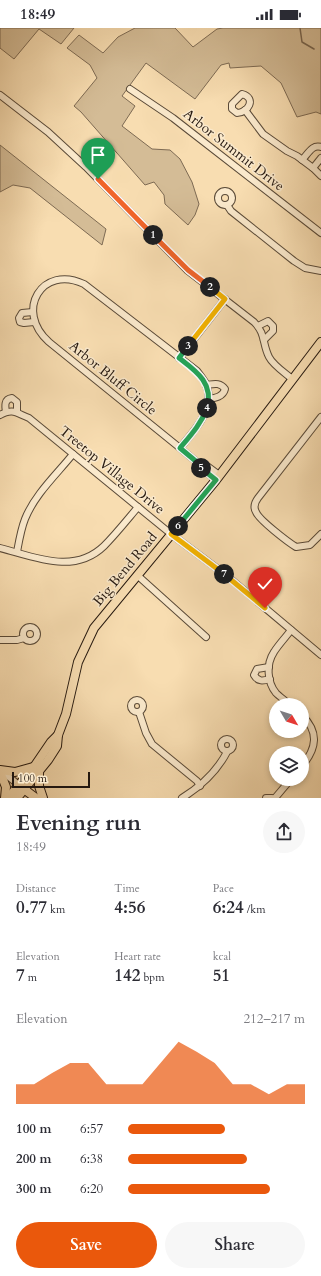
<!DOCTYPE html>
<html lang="en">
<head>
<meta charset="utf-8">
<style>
  :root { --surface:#fff; --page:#f7f7f7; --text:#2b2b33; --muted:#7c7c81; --accent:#ea580c }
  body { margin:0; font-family:Cardo,serif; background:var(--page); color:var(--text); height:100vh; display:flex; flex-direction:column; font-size:15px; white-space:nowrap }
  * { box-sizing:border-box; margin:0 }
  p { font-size:13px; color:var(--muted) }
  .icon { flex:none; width:22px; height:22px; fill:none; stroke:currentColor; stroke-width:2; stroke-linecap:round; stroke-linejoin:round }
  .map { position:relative; height:770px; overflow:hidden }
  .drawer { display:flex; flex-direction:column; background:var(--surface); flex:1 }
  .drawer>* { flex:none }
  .needle { width:26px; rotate:129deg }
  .tools { position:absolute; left:269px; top:670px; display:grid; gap:8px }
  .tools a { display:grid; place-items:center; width:40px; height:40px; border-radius:50%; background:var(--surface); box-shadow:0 2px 6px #0003; font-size:20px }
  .scale { position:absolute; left:12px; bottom:10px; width:78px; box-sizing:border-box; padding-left:4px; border:2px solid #261910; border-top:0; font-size:11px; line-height:14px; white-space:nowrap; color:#261910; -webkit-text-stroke:3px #fae9cc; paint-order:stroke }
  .pin { position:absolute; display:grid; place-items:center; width:34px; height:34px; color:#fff; margin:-41px -17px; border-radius:50% 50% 50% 0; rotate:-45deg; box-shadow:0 0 4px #0007 }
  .pin .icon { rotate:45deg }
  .km { position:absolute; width:20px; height:20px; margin:-10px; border-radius:50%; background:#222; color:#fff; font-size:11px; line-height:20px; text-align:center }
  .round { display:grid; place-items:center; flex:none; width:42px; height:42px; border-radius:21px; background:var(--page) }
  .head { display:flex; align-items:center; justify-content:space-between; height:68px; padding:0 16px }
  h1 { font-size:22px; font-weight:600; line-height:30px }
  .metrics { display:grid; grid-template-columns:repeat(3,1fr); gap:6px; height:68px; padding:4px 16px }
  .metrics div { display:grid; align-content:center }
  .metrics b { font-size:17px; font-weight:600 }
  .metrics small { font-size:11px; font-weight:400 }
  .metrics p { font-size:11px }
  .chart { height:112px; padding:8px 16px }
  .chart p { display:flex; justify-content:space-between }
  .chart svg { width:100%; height:72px; margin-top:4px; fill:var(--accent); opacity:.7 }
  .action { display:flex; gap:8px; margin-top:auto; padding:8px 16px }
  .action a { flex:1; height:46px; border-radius:24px; background:var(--accent); color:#fff; font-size:16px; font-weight:600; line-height:46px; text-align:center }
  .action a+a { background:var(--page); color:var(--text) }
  ul { padding:0 16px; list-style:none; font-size:13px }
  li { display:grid; grid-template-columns:64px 48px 1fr; align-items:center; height:30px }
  li i { height:10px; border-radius:5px; background:var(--accent) }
  .status { display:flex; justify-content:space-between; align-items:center; height:28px; padding:0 20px; background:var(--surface); direction:ltr }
  .status svg { height:11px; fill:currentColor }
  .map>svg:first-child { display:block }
</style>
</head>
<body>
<div class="status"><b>18:49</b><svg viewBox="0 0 49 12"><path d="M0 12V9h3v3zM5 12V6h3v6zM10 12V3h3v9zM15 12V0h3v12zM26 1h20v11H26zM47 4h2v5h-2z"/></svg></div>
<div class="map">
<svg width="321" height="770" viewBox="0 0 321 770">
  <rect width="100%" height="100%" fill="#f8ddb1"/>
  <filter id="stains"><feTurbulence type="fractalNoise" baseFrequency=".005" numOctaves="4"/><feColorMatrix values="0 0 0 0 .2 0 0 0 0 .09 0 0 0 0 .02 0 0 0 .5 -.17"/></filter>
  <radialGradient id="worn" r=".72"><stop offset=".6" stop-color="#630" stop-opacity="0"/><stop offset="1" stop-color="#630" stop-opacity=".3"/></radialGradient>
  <g fill="#d4bc96" stroke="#7d6a53">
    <path d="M0,0h74l-13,16 -22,-15 -25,30 -14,-11z"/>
    <path d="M135,0h40l18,19 24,-18 6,-1h98v86l-5,-2 -19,5 -16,-34 -20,-17 -31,2 -1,-5 -8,2 -26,34 -49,-36 -24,33 13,10 -13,20 30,23 18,1 10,9 12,23 7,22 -4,11 -7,10 -23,-21 -1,-9 -10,-13 -9,3 -64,-73 -7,-6 23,-28 -7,-13 -23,-17 12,-13 24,18 15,-16z"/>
    <path d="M0,117l106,84 -4,16 -72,-57 -17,-3 -13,7z"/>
  </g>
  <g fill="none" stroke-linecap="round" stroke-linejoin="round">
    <path stroke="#796650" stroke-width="1.5" d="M300,0l2,14 12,7"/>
    <defs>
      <g id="minor">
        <path d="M130,61l43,29 148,115"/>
        <path d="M242,66c15,4 6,19 -5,19l-5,-4v-5z"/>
        <path d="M0,67l48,37 38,35 101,103 67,52c12,12 8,21 15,35 4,8 16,16 23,22"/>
        <path d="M245,82l18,24 24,17 10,5 16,12 8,8"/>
        <path d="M302,132c6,-6 10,-16 19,-13"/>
        <path d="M313,140l8,-10"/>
        <circle cx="225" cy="170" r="7"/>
        <path d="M227,177l4,6 63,50 11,7 16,3"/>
        <path d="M33,284l-11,1 -3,5 1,4 4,1 10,-1"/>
        <path d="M258,298l10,-5 5,5v5l-9,9"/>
        <path d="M179,330l46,-59"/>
        <path d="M206,357c8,-1 14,-3 19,4 -2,8 -10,9 -17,10"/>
        <path d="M6,384c-1,-6 -2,-13 6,-14l5,4v10"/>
        <path d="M0,387c13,-7 16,-2 29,3l142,116 56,42 94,79"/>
        <path d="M321,389l-63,81c-3,4 -5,9 -2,14 3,8 32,30 40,35l14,-2 11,-11"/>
        <path d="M180,420c14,-17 36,-39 26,-64 -2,-4 -6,-9 -9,-13l-113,-87c-42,-20 -70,27 -35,58l131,106 18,15 2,4 16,13"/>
        <path d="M198,435h5l16,12"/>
        <path d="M0,520c35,9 74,27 104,-2 12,-12 23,-26 34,-39"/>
        <path d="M17,524c2,-11 4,-23 8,-33 10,-25 32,-45 48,-65"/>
        <path d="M137,547l69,62"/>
        <circle cx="30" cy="606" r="7"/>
        <path d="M0,612h17l7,-2"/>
        <path d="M269,639l-12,2 -3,6c4,7 9,6 16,4"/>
        <circle cx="137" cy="678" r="6"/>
        <path d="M290,677c-4,-4 -10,-8 -14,-12 -9,-11 -10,-29 -2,-41 5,-8 12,-15 17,-22"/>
        <path d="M139,684l7,21 6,11 45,37 3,5"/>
        <path d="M302,687c17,17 15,33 0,51"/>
        <circle cx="227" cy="717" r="6"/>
        <path d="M0,742l19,15"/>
        <path d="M182,770c18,-11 35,-27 45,-46"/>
        <path d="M266,770h6"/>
        <path d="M275,770l16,-19"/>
      </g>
      <g id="major">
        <path d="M0,742l15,2 18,-5"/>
        <path d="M0,744l6,15 -1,11"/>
        <path d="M39,744v14l4,12"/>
        <path d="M21,759l15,11"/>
        <path d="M8,770l26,-31 17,-25 7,-7"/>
        <path d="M17,770l31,-38 9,-14 1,-11 8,-21 12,-52 16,-34 122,-148 105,-138"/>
      </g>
    </defs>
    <use href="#minor" stroke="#5a4a38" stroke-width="8"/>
    <use href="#major" stroke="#261910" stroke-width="10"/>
    <use href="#minor" stroke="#fae9cc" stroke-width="6"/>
    <use href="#major" stroke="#f8ddb1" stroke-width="8"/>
  </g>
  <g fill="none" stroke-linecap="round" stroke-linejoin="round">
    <defs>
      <path id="split-1" d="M98,151l55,56"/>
      <path id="split-2" d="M153,207l35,35 22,17"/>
      <path id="split-3" d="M188,318l37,-47 -15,-12"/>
      <path id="split-4" d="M188,318l-9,12c17,13 35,25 28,50"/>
      <path id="split-5" d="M201,440l-3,-5 -18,-15c11,-13 21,-24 27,-40"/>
      <path id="split-6" d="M178,498l38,-46 -15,-12"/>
      <path id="split-7" d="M178,498l-7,8 53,40"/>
      <path id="split-8" d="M224,546l41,34"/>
    </defs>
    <use href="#split-1" stroke="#fff" stroke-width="8"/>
    <use href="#split-2" stroke="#fff" stroke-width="8"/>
    <use href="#split-3" stroke="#fff" stroke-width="8"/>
    <use href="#split-4" stroke="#fff" stroke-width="8"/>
    <use href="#split-5" stroke="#fff" stroke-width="8"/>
    <use href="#split-6" stroke="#fff" stroke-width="8"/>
    <use href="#split-7" stroke="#fff" stroke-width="8"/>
    <use href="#split-8" stroke="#fff" stroke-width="8"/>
    <use href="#split-1" stroke="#f0652b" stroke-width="5"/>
    <use href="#split-2" stroke="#f0652b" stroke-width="5"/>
    <use href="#split-3" stroke="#f5b400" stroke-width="5"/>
    <use href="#split-4" stroke="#22a559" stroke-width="5"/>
    <use href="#split-5" stroke="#22a559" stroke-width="5"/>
    <use href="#split-6" stroke="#22a559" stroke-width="5"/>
    <use href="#split-7" stroke="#f5b400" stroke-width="5"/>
    <use href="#split-8" stroke="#f5b400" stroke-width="5"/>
  </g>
  <g text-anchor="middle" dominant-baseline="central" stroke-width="3" stroke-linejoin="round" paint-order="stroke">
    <g font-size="14" fill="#261910" stroke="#fae9cc">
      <text transform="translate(234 122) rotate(38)">Arbor Summit Drive</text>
      <text transform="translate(113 350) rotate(39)">Arbor Bluff Circle</text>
      <text transform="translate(112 442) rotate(39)">Treetop Village Drive</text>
      <text transform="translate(125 541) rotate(-50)">Big Bend Road</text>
    </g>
  </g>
  <rect width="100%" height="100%" filter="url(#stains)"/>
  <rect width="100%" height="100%" fill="url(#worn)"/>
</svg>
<div class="tools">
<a><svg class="needle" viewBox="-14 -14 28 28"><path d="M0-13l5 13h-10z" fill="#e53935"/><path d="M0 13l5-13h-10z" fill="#7c7c81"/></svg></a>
<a><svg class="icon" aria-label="layers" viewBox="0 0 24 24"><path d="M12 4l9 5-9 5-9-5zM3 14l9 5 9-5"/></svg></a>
</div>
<div class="scale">100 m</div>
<div class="pin" style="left:98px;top:151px;background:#1e9e55"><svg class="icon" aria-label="arrive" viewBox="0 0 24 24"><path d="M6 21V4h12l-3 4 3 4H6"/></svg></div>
<div class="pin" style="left:265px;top:580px;background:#d93025"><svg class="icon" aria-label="check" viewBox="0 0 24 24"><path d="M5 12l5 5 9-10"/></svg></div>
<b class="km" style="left:153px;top:207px">1</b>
<b class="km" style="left:210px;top:259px">2</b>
<b class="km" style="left:188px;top:318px">3</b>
<b class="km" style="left:207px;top:380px">4</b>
<b class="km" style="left:201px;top:440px">5</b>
<b class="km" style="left:178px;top:498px">6</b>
<b class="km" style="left:224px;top:546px">7</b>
</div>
<section class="drawer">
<div class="head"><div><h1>Evening run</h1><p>18:49</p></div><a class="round"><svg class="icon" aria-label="share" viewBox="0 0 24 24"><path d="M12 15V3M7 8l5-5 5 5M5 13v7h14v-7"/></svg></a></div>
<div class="metrics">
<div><p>Distance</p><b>0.77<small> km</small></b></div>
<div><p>Time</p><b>4:56</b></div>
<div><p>Pace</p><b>6:24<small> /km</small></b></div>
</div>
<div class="metrics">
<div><p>Elevation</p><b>7<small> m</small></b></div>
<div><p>Heart rate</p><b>142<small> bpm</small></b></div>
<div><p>kcal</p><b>51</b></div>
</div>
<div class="chart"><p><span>Elevation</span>212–217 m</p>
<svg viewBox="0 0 160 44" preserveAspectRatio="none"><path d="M0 44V32L10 32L20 25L30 19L40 19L50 32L60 32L70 32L80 19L90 6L100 12L110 19L120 32L130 32L140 38L150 32L160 32V44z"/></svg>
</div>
<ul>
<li><b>100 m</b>6:57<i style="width:55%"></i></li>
<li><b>200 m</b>6:38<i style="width:67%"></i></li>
<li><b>300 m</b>6:20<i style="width:80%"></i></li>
</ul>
<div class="action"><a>Save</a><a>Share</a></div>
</section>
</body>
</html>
